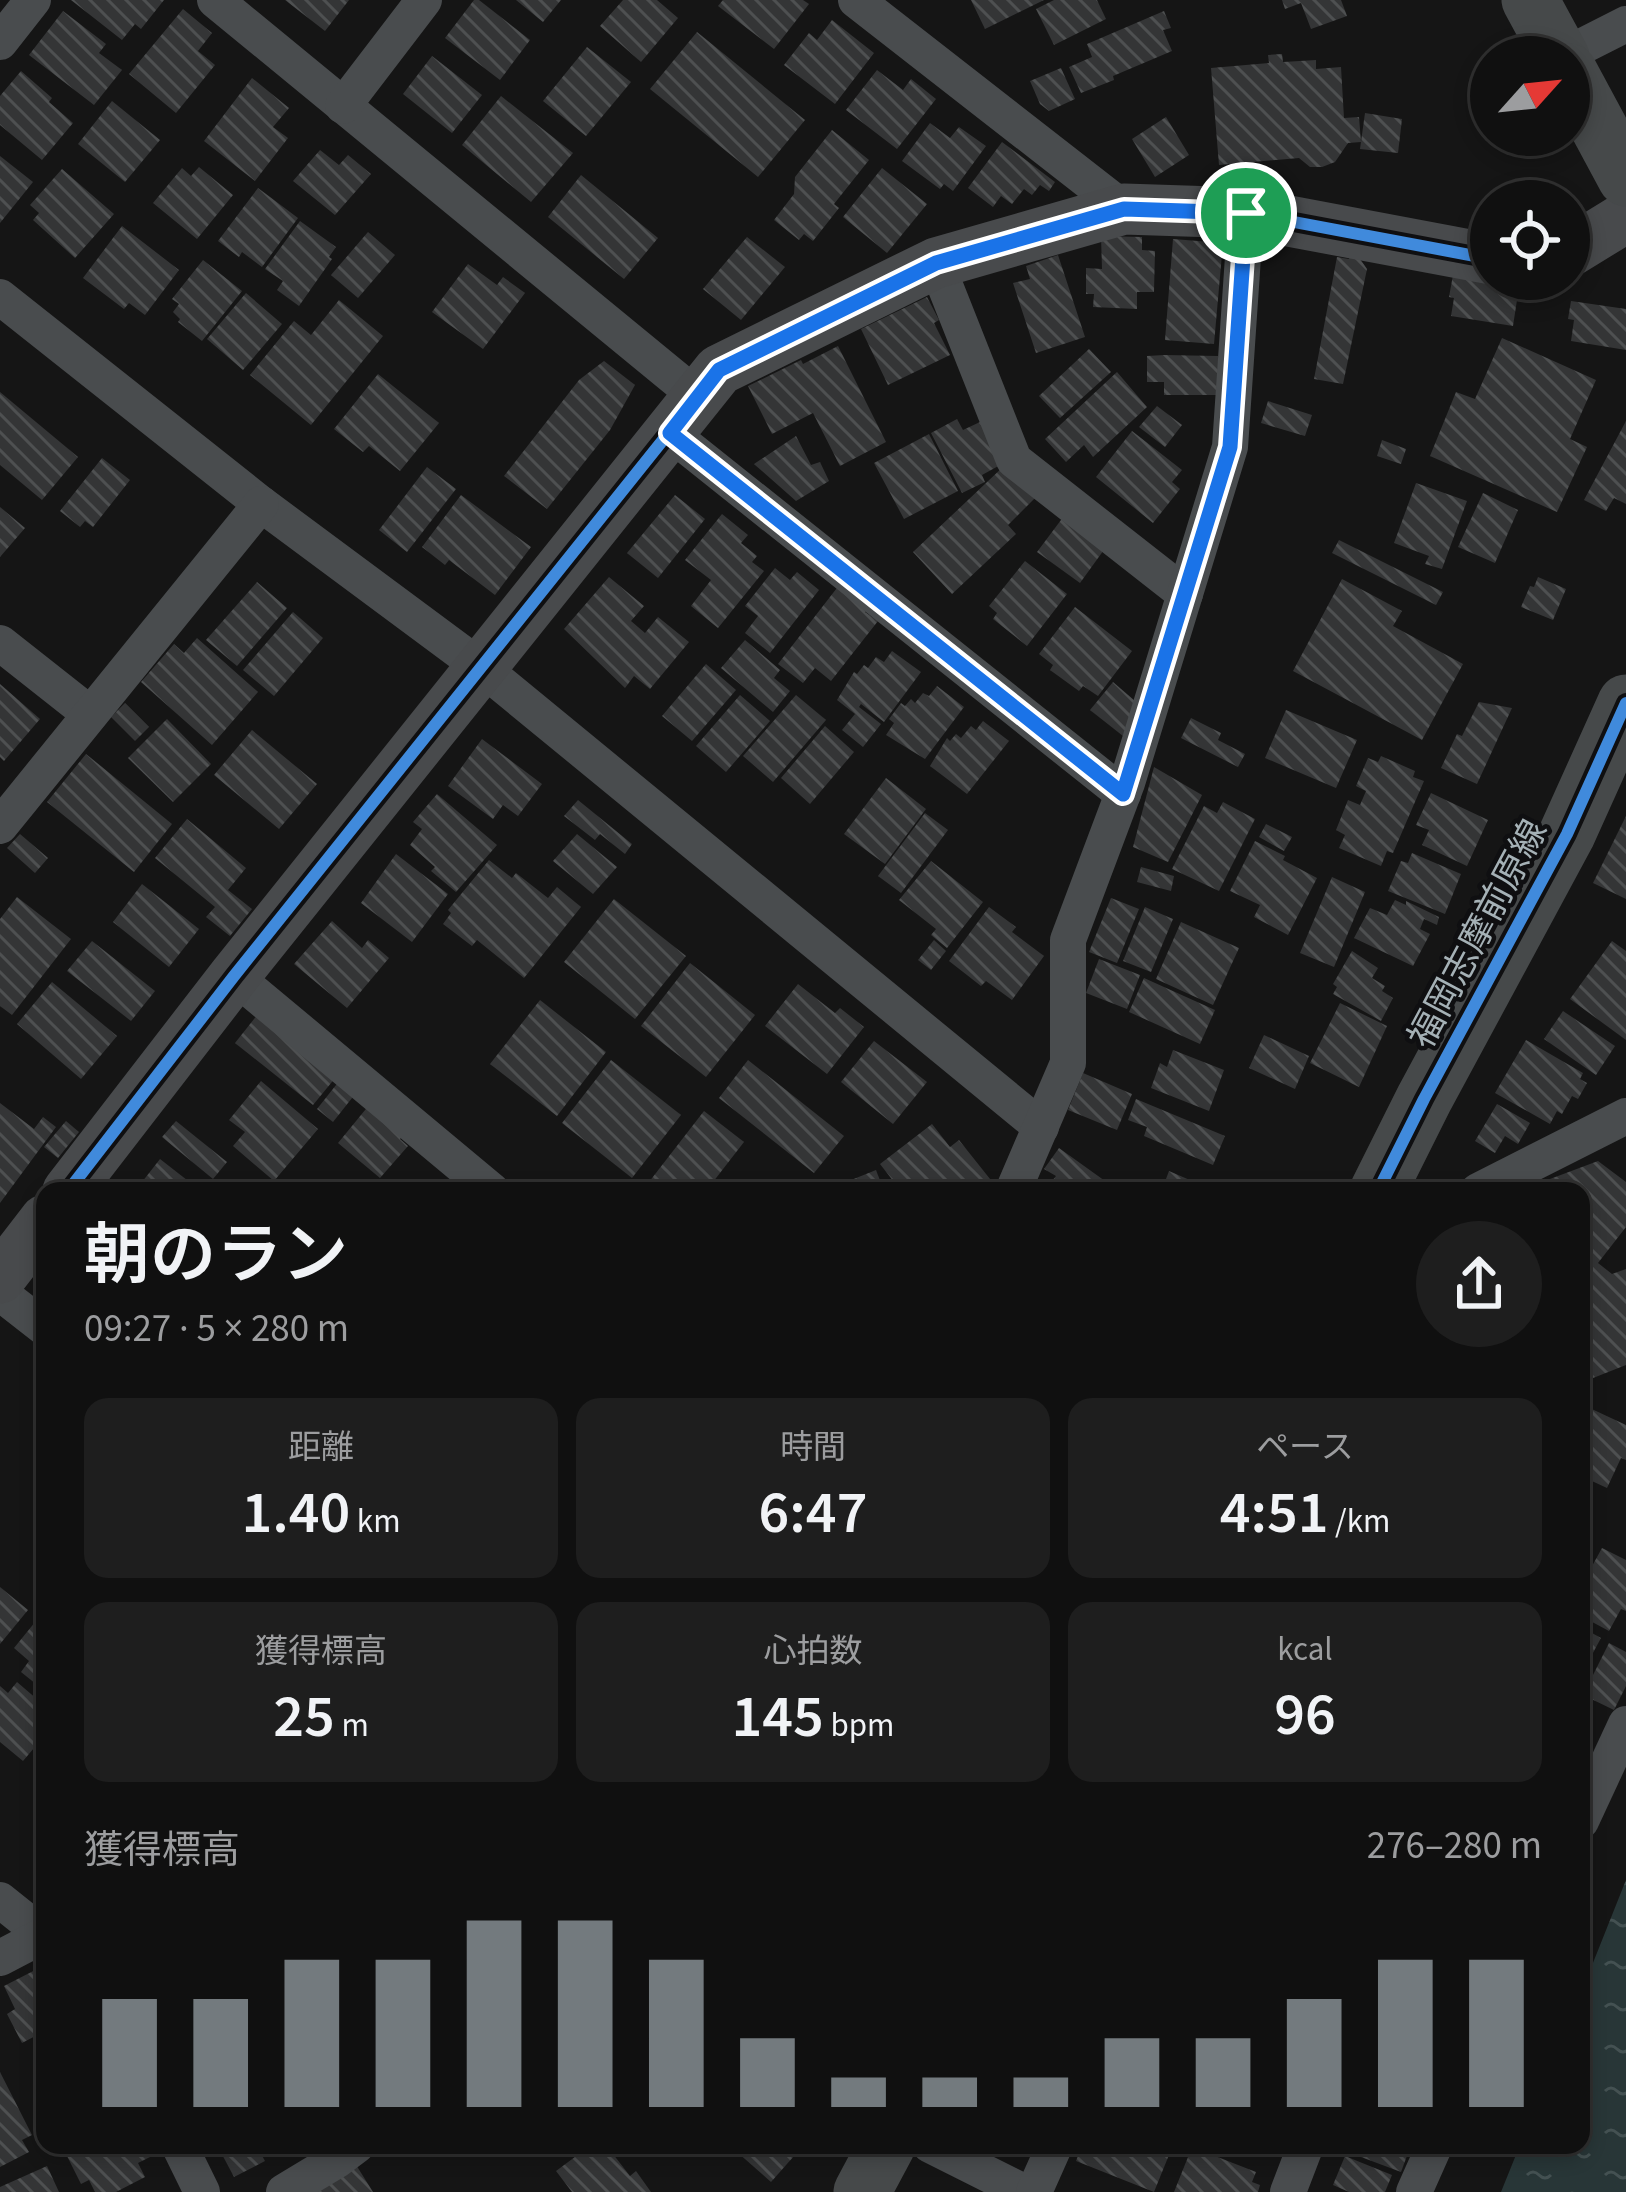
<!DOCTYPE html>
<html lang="ja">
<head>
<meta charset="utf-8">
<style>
  :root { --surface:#101010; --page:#1e1e1e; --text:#f1f3f6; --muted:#9c9d9f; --line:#303030; --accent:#737a7e }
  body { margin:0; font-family:"Source Sans 3","Noto Sans JP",sans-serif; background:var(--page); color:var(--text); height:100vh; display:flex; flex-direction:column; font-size:45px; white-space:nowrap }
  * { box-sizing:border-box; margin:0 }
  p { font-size:39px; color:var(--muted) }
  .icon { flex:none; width:66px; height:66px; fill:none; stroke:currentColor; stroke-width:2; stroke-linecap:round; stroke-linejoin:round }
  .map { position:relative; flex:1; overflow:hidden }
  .panel { position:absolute; left:36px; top:1182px; width:1554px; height:972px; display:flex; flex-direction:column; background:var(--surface); border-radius:24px; box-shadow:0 6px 18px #0003,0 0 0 3px var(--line) }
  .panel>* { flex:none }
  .needle { width:78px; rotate:63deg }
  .tools { position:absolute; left:1470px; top:36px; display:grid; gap:24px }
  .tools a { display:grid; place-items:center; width:120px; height:120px; border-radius:50%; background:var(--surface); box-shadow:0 6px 18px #0003,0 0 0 3px var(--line); font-size:60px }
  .pin { position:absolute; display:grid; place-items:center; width:102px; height:102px; color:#fff; margin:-51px; border:6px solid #fff; border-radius:50%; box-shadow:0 3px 12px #0007 }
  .round { display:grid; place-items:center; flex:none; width:126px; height:126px; border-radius:63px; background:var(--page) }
  .overview { display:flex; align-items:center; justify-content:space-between; height:204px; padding:0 48px }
  h1 { font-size:66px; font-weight:600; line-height:90px }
  .figures { display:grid; grid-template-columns:repeat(3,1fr); gap:18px; height:204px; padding:12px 48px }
  .figures div { display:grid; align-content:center; border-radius:24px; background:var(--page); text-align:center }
  .figures b { font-size:60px; font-weight:600 }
  .figures small { font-size:33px; font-weight:400 }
  .figures p { font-size:33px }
  .chart { height:336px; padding:24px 48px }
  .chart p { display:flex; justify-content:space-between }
  .chart svg { width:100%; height:216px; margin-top:12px; stroke:var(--accent); stroke-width:6 }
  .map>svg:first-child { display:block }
</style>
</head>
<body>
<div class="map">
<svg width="1626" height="2192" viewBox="0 0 1626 2192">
  <defs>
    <pattern id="water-ripples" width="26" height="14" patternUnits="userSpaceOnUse" patternTransform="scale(3)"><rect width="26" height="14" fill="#283637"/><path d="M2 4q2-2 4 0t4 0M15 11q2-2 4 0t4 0" fill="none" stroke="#445152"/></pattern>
    <pattern id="building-back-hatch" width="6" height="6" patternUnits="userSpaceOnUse" patternTransform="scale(3)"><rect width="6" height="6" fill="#343536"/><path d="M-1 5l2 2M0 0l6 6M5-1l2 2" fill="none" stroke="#4e5051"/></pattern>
  </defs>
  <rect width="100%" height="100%" fill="#151515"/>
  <path fill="url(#water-ripples)" d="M1626,1880v312h-125l19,-47h61v-152z"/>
  <g fill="url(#building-back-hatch)">
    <path d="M71,0h93l-23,29 -6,-5 -13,16z"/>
    <path d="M285,0h64l-24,31z"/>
    <path d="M474,0h5l51,40 -30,40 -55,-42z"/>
    <path d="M516,0h45l-18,22z"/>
    <path d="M623,0h34l21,18 -37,44 -41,-36z"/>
    <path d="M723,0h80l6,4 -35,45 -56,-43z"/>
    <path d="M971,0h73l-59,29z"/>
    <path d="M1054,0h43l9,19 -52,26 -18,-36z"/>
    <path d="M1282,0h59l6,16 -36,13 -10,-26 -16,6z"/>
    <path d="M183,9l29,24 -14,18 17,14 -39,48 -47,-39z"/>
    <path d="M63,11l43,33 -7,9 23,17 -28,35 -65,-50z"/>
    <path d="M1164,11l7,17 -8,2 9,21 -59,25 1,4 -33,13 -12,-26 23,-10 -5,-13z"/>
    <path d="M832,20l42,33 -39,51 -51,-39 25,-32 8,7z"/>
    <path d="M697,32l108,88 -47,57 -108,-88z"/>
    <path d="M587,47l44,35 -45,54 -43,-35z"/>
    <path d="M1282,54l1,8 33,-2v9l25,-2 3,51 15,-1 2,25 -13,1 -13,19 -13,5h-12l-11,-9 -80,7 -8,-97 58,-5 -1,-8z"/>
    <path d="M432,56l50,39 -30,38 -49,-39z"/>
    <path d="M1061,68l14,31 -26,12 -9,-7 -10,-23z"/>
    <path d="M877,70l26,20 8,-11 25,20 -39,50 -51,-39z"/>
    <path d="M21,71l31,27 -3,4 24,21 -31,37 -42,-35v-29z"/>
    <path d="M252,78l37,30 -16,19 15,11 -33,43 -51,-40z"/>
    <path d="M501,96l72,57 -42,49 -69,-57z"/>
    <path d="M112,101l48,39 -35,42 -47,-38z"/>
    <path d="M1365,113l37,6 -4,34 -38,-4z"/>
    <path d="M1166,117l23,38 -34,22 -23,-38z"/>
    <path d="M930,123l20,15 9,-11 27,19 -33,45 -9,-7 -4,5 -38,-28z"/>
    <path d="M832,130l37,30 -35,44 5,4 -26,33 -9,-7 -5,6 -25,-20 20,-26 1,-17z"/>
    <path d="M1002,142l53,40 -6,9 -9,-6 -8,10 -8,-6 -12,15 -11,-8 -8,11 -25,-19z"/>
    <path d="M320,150l19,15 9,-10 23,19 -36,41 -42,-34z"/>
    <path d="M0,156l33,26 -33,41z"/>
    <path d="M199,167l34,28 -36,44 -44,-36 29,-35 9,8z"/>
    <path d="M882,168l45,36 -40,49 -44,-36z"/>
    <path d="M62,169l52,45 -39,44 -42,-38 6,-7 -9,-8z"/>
    <path d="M581,175l77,63 -34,41 -76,-62z"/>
    <path d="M258,188l40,30 -36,49 -20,-15 -3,5 -21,-16z"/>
    <path d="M300,221l36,26 -7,10 3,2 -33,47 -22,-16 6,-9 -18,-12z"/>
    <path d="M122,226l57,44 -34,45 -16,-12 -5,6 -41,-31z"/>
    <path d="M368,232l27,23 -37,43 -27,-23z"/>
    <path d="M1101,236l41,1v13l13,1 -1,41h-17v17l-44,-2 1,-13h-8v-26l16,1z"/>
    <path d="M747,237l38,30 -44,53 -38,-31z"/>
    <path d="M1173,239l50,4 -9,101 -49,-4z"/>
    <path d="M1058,255l27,82 -49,16 -23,-70 17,-4 -4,-13z"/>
    <path d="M1350,255l8,1 9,13 -24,115 -29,-5 23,-122 12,2z"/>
    <path d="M203,260l39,31 -40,50 -24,-19 2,-3 -7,-7 6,-8 -7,-5z"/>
    <path d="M468,264l29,21 6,-8 22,16 -42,56 -51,-37z"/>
    <path d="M1453,275l66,12 -6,39 -62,-10 3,-18 -5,-1z"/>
    <path d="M246,293l36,31 -39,46 -36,-31z"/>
    <path d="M927,297l12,23 -5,3 16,32 -62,30 -27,-56z"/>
    <path d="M339,300l44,36 -72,89 -61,-50 44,-54 17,14z"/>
    <path d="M1571,301l55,8v41l-55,-9 3,-21 -6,-1z"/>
    <path d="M1502,338l94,42 -26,59 17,8 -30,65 -127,-56 26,-64 19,7z"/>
    <path d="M838,346l48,96 -46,24 -27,-53 -41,21 -24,-48 53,-26 2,4z"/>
    <path d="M1089,349l22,23 -51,46 -21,-22z"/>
    <path d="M1164,355l54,1v39h-54v-13h-17v-26z"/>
    <path d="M604,361l31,24 -25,45 -63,79 -43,-33 75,-96z"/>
    <path d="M1117,372l30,35 -54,50 -9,-12 -18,17 -21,-23z"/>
    <path d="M378,374l61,49 -39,48 -31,-25 -6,6 -29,-23z"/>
    <path d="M0,392l78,65 -36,43 -42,-35z"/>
    <path d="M1268,401l44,14 -7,21 -44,-13z"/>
    <path d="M1157,406l25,19 -17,22 -26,-20z"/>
    <path d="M957,419l6,11 17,-8 22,42 -20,11 3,7 -23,11 -31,-60z"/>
    <path d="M1626,421v83l-12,-6 -8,13 -22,-11z"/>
    <path d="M1132,431l50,39 -10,12 8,7 -27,34 -57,-46z"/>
    <path d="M929,434l29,57 -54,28 -30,-56z"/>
    <path d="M796,436l15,29 9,-3 9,19 -33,20 -42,-37z"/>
    <path d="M1382,440l24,9 -5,15 -24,-8z"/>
    <path d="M102,458l28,22 -37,47 -8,-6 -5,6 -20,-16z"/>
    <path d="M1004,466l31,32 -27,27 8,9 -64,60 -39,-42z"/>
    <path d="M427,467l29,22 -49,63 -28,-22z"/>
    <path d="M1416,483l51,18 -25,68 -17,-5 4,-8 -35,-13z"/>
    <path d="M1483,493l35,17 -23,53 -37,-16z"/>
    <path d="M461,495l70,52 -36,48 -46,-35 -4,5 -23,-18z"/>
    <path d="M675,495l30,24 -47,59 -31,-25z"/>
    <path d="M0,507l25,21 -25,29z"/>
    <path d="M722,514l26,21 -7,8 16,13 -5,6 12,9 -46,57 -27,-22 20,-26 -26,-20z"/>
    <path d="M1064,516l42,31 -26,36 -43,-31z"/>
    <path d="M1339,540l104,52 -7,13 -104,-52z"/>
    <path d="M1025,561l42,33 -40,52 -34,-27 4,-6 -8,-7z"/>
    <path d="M775,568l15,12 7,-8 22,18 -49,63 -25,-20 13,-17 -13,-10z"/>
    <path d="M609,577l35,29 -13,15 14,12 13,-16 31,25 -39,47 -16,-13 -9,12 -61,-59z"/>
    <path d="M1538,577l28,12 -13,31 -32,-13 9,-21 4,1z"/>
    <path d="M1342,579l60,32 -9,15 70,38 -41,76 -129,-69z"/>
    <path d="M257,582l30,26 -50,58 -31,-26z"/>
    <path d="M840,584l29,22 -4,6 13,9 -47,60 -16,-13 -12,15 -25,-19z"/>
    <path d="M1075,607l57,44 -34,45 -15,-10 -4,5 -29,-21 3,-5 -14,-11z"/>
    <path d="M293,612l30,26 -49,58 -31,-26z"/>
    <path d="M197,638l61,54 -46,53 -71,-63 33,-38 10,9z"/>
    <path d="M745,640l35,30 -6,8 16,13 -17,21 -52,-44z"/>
    <path d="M892,651l29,21 -37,50 -23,-18 -2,3 22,17 -18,23 -21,-17 13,-16 -18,-14 17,-28 3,2 7,-9 4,3 8,-11 8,5z"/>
    <path d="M706,664l30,26 -44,51 -30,-25z"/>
    <path d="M1113,682l22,19 -12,35 -33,-26z"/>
    <path d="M0,684l40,35 -36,42 -4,-4z"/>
    <path d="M937,686l27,21 -39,52 -39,-24 8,-12 -5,-4 12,-16 4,3 6,-7 4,4 8,-10 6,3z"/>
    <path d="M740,695l30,26 -44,51 -30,-26z"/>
    <path d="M796,695l30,25 -53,62 -30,-26z"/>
    <path d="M1479,702l33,6 -35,76 -36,-16 16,-34 5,2z"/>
    <path d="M125,703l24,24 -14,14 -24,-24z"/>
    <path d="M1286,710l71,30 -21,48 -71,-30z"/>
    <path d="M1191,718l30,15 -3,7 27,14 -7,13 -57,-29z"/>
    <path d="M167,719l44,45 -38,38 -45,-44z"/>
    <path d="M983,721l26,20 -42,53 -37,-28 17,-28 3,3 6,-7 5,4 10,-12 5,4z"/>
    <path d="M825,726l29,26 -44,52 -29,-26z"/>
    <path d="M252,730l65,54 -38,45 -65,-54z"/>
    <path d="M482,739l60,45 -24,32 -15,-11 -10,14 -45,-33z"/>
    <path d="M86,754l86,70 -38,48 -87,-70z"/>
    <path d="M1381,756l34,15 -2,6 11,4 -31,72 -6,-2 -6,15 -42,-18 6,-13 -9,-5 12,-30 12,5 6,-14 -10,-5 12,-28 10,4z"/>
    <path d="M1154,767l48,28 -34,67 -35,-15z"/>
    <path d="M886,778l40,31 -41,55 -41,-30z"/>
    <path d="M1431,793l57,27 -21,46 -45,-21 7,-15 -13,-5z"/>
    <path d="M437,794l60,51 -41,47 -25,-21 4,-4 -25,-22 12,-16 -9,-7z"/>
    <path d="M578,800l54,44 -7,10 -25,-20 -5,6 -31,-24z"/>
    <path d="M1223,802l32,17 -36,72 -47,-22 32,-63 13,7z"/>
    <path d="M925,813l23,17 -47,63 -23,-17z"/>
    <path d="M1626,816v83l-33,-16z"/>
    <path d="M187,819l59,49 -18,22 24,19 -22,27 -24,-19 9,-10 -60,-49z"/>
    <path d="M1266,824l26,13 -8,14 -25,-14z"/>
    <path d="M20,834l28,24 -13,15 -28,-25z"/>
    <path d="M577,834l40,33 -24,27 -40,-33z"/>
    <path d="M1255,841l30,15 -2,4 34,18 -29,57 -34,-18 6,-12 -30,-14z"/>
    <path d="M1412,853l49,21 -16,40 -57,-23 13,-30 7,2z"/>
    <path d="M396,854l52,40 -36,48 -51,-39z"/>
    <path d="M489,860l23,18 4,-5 32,25 9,-11 24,20 -57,71 -47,-38 -5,6 -29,-22 8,-11 -3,-3z"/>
    <path d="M931,861l52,41 -36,46 -16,-13 5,-6 -37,-29z"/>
    <path d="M1141,867l33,9 -3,15 -34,-9z"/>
    <path d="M1332,877l33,15 -31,75 -34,-14z"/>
    <path d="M142,884l57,45 -30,38 -56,-45z"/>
    <path d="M17,897l54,42 -59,76 -12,-9v-87z"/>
    <path d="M1111,898l28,11 -22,54 -28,-11z"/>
    <path d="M614,899l72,57 -51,63 -71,-57z"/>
    <path d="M1395,900l11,5v-4l33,16 -2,8 -13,-6 -4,10 10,5 -17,32 -59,-28 16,-30 17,7z"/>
    <path d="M989,907l27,20 -4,5 32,24 -32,44 -26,-19 -5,5 -32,-25z"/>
    <path d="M1145,907l28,12 -22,53 -28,-11z"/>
    <path d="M332,921l30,27 6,-8 21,18 -42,50 -53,-44z"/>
    <path d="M1181,922l58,26 -26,57 -57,-26z"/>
    <path d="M934,940l12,11 -15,19 -13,-10z"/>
    <path d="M92,941l63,50 -24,30 -64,-50z"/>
    <path d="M1612,941l14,10v89l-56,-41z"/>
    <path d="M1352,951l26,17 -6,10 13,8 -3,5 11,7 -12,23 -48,-27 4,-7 -4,-3z"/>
    <path d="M1099,959l41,16 -13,34 -41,-16z"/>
    <path d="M690,963l65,52 -49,62 -65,-51z"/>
    <path d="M1144,978l71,32 -15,34 -71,-32z"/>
    <path d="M52,982l65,54 -36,43 -64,-55z"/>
    <path d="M798,984l37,29 5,-5 24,19 -37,47 -62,-48z"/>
    <path d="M540,1000l66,52 -49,64 -67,-52z"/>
    <path d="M1340,1003l47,23 -28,61 -49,-24z"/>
    <path d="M1563,1011l52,35 -19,29 -52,-36z"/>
    <path d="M258,1014l78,63 -23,28 -78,-62z"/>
    <path d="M1264,1035l45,21 -14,33 -46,-21z"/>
    <path d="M1526,1040l57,33 -3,6 7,4 -9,16 -6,-3 -10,18 -5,-3 -7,13 -55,-31z"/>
    <path d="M874,1041l53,41 -34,42 -52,-42z"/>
    <path d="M1173,1050l51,20 -15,41 -58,-23 9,-25 7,4z"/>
    <path d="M611,1060l70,55 -49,63 -70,-55z"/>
    <path d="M748,1060l96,76 -30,37 -95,-75z"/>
    <path d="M1083,1073l49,21 -15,36 -49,-20z"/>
    <path d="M340,1080l16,13 -23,29 -16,-13z"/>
    <path d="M261,1081l57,48 -44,52 -41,-35 12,-14 -16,-12z"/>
    <path d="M1136,1099l89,37 -12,29 -69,-29 3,-9 -19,-7z"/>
    <path d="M0,1103l34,26 9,-12 13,10 -56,76z"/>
    <path d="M370,1104l35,29 -5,6 8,7 -28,32 -42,-35z"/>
    <path d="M1497,1104l33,19 -12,21 -13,-8 -10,17 -20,-12z"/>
    <path d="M704,1111l40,31 -38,49h-64z"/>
    <path d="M66,1121l13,11 -21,26 -14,-11z"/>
    <path d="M176,1121l51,41 -14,17 -51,-42z"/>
    <path d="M932,1124l18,23 9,-7 35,44 -8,7h-85l-21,-27z"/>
    <path d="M1059,1148l60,43h-75l12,-15 -12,-7z"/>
    <path d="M160,1159l41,32h-66z"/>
    <path d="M1598,1161l28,21v45l-28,36 14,11 14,-5v96l-38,15 -7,-20v-169h-40l9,-12z"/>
    <path d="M876,1170l8,21h-60z"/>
    <path d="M1169,1171l46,20h-44l-8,-4z"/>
    <path d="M1581,1404l45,21v35l-5,-2 -14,30 -26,-12z"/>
    <path d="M1602,1548l24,12v51l-5,-2 -12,22 -28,-15v-54l10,6z"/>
    <path d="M0,1587l28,23 -28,34z"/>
    <path d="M40,1616l5,4v62l-4,6 -20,-16 8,-11 -15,-13z"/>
    <path d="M1581,1627l20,11 -20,37z"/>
    <path d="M1609,1643l17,9v34l-12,24 -31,-15z"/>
    <path d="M17,1682l28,24v29l-22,26 -23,-19v-56l8,7z"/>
    <path d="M45,1965v66l-23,12 -15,-29 8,-5 -11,-23z"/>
    <path d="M0,2072l32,63 -10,5 7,12 -29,15z"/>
    <path d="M84,2145h73l3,7 -22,11 7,14 -29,15h-21l-6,-12 -8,4 -15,-30z"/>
    <path d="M217,2145h39l9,16 -31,16z"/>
    <path d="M591,2145h15l24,31 6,-5 15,21h-79l-16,-21z"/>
    <path d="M744,2145h55l3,2 -31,35 -34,-30z"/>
    <path d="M1082,2145h91l-19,47 -78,-31z"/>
    <path d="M1347,2145h64l-10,27 -56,-21z"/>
    <path d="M1192,2147l64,25 -4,10 8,3 -2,7h-84z"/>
    <path d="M1345,2156l47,19 -7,17h-36l-16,-7z"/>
    <path d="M353,2160l20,32h-71z"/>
    <path d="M47,2166l12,26h-59v-5z"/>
  </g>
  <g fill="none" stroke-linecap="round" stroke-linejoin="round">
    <g stroke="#494c4e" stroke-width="36">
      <path d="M215,0l483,397"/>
      <path d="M856,0l268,209"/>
      <path d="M0,42l33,-42"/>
      <path d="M1561,57l65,-33"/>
      <path d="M343,106l81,-106"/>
      <path d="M936,263l78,197 171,134"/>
      <path d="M0,297l261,207 221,164 559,459"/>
      <path d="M670,433l453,361"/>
      <path d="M0,643l90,71"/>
      <path d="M0,826l261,-322"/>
      <path d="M234,976l258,215"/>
      <path d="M1013,1191l55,-128v-123l59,-157 103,-336 16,-234"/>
      <path d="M1478,1191l148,-75"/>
      <path d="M0,1293l45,35"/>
      <path d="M1581,1821l45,-97"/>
      <path d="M0,1900l45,36"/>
      <path d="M0,1958l44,-23"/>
      <path d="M179,2145l23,47"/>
      <path d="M930,2145l94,47"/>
      <path d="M284,2192l53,-32 20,-15"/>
      <path d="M1034,2192l21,-47"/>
      <path d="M1288,2192l18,-47"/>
      <path d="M1414,2192l21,-47"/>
    </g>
    <g stroke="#484a4c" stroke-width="51">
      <path d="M1569,252l57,-35"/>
      <path d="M68,1191l166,-215 485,-606 217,-107 188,-54 122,4 245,46"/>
      <path d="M0,1278l45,-58"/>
    </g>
    <g stroke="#46494a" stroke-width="57">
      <path d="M1530,0l31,57"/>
      <path d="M1569,72l57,106"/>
      <path d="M1378,1191l46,-92 143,-265 59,-131"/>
      <path d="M862,2192l25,-47"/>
    </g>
    <defs>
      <g id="cycleway">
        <path d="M68,1191l166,-215 485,-606 217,-107 188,-54 122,4 245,46"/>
        <path d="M1378,1191l46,-92 143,-265 59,-131"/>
      </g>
    </defs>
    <use href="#cycleway" stroke="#0f0f11" stroke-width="20"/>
    <use href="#cycleway" stroke="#408adc" stroke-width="12"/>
  </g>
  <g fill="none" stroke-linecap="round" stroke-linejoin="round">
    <defs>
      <path id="route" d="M1124,209l122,4 -16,234 -107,347 -453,-361 49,-63 217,-107z"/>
    </defs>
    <use href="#route" stroke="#fff" stroke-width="24"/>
    <use href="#route" stroke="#1a73e8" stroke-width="15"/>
  </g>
  <g text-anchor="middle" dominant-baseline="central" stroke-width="9" stroke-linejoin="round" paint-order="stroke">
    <g font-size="36" fill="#a5b1b6" stroke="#0f0f11">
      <text transform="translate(1478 934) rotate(-62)">福岡志摩前原線</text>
    </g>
  </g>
</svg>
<div class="tools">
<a><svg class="needle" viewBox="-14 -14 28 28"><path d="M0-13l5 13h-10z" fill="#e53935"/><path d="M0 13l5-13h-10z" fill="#9c9d9f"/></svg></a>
<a><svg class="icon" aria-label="locate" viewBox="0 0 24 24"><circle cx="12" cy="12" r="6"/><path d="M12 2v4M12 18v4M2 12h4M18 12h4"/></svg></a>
</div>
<div class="pin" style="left:1246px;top:213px;background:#1e9e55"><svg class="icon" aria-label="arrive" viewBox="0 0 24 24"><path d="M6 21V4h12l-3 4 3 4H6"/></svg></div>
<section class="panel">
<div class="overview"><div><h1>朝のラン</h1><p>09:27 · 5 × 280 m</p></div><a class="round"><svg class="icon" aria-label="share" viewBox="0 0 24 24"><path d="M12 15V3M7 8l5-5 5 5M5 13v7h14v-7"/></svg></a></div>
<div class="figures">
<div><p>距離</p><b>1.40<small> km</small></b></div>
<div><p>時間</p><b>6:47</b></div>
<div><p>ペース</p><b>4:51<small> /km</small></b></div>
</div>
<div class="figures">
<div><p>獲得標高</p><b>25<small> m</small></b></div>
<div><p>心拍数</p><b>145<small> bpm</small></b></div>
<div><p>kcal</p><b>96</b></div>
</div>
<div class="chart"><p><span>獲得標高</span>276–280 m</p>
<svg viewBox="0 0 160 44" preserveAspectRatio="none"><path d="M5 44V22M15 44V22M25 44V14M35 44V14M45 44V6M55 44V6M65 44V14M75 44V30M85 44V38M95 44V38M105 44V38M115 44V30M125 44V30M135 44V22M145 44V14M155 44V14"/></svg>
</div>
</section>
</div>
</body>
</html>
